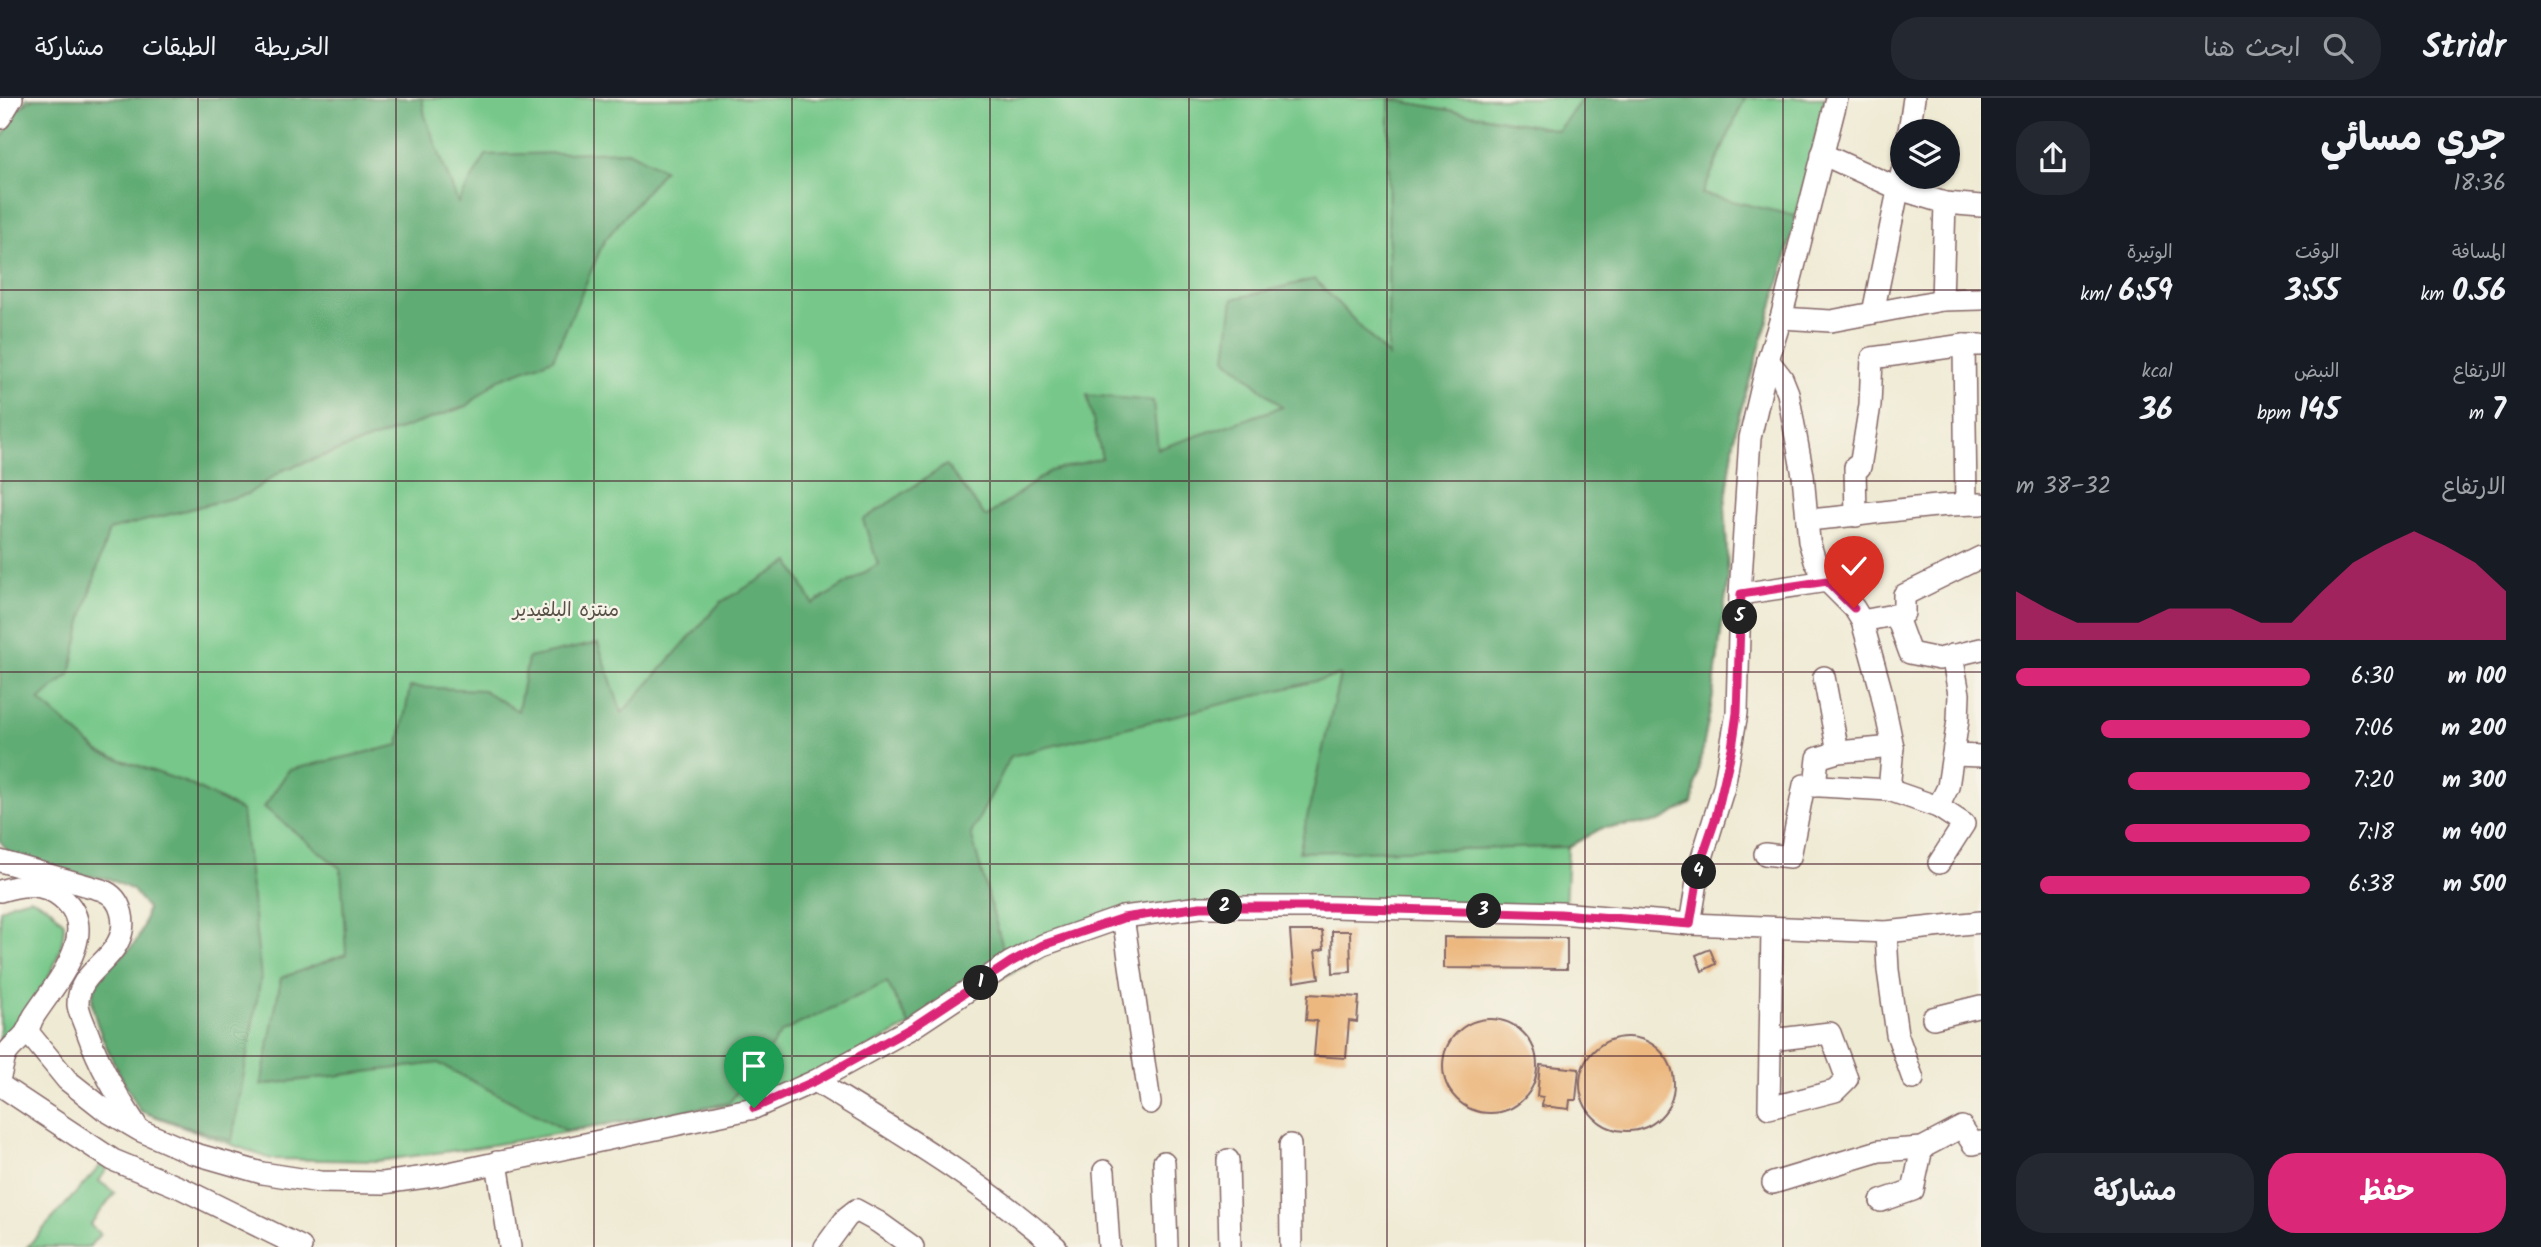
<!DOCTYPE html>
<html lang="ar">
<head>
<meta charset="utf-8">
<style>
  :root { --surface:#171b24; --page:#242831; --text:#f1f3f6; --muted:#9ea1a6; --line:#363941; --accent:#db2777 }
  body { margin:0; font-family:Kalam,"Playpen Sans Arabic",sans-serif; background:var(--page); color:var(--text); direction:rtl; height:100vh; display:flex; flex-direction:column; font-size:26px; white-space:nowrap }
  * { box-sizing:border-box; margin:0 }
  p { font-size:23px; color:var(--muted) }
  .icon { flex:none; width:38px; height:38px; fill:none; stroke:currentColor; stroke-width:2; stroke-linecap:round; stroke-linejoin:round }
  .map { position:relative; flex:1; overflow:hidden; direction:ltr }
  .sheet { display:flex; flex-direction:column; background:var(--surface); width:560px }
  .sheet>* { flex:none }
  .controls { position:absolute; left:1890px; top:21px; display:grid; gap:14px }
  .controls a { display:grid; place-items:center; width:70px; height:70px; border-radius:50%; background:var(--surface); box-shadow:0 2px 5px #0004; font-size:35px }
  .pin { position:absolute; display:grid; place-items:center; width:60px; height:60px; color:#fff; margin:-72px -30px; border-radius:50% 50% 50% 0; rotate:-45deg; box-shadow:0 0 7px #0007 }
  .pin .icon { rotate:45deg }
  .km { position:absolute; width:35px; height:35px; margin:-18px; border-radius:50%; background:#222; color:#fff; font-size:19px; line-height:35px; text-align:center }
  .round { display:grid; place-items:center; flex:none; width:74px; height:74px; border-radius:28px; background:var(--page) }
  .headline { display:flex; align-items:center; justify-content:space-between; height:119px; padding:0 35px }
  h1 { font-size:38px; font-weight:700; line-height:52px }
  .figures { display:grid; grid-template-columns:repeat(3,1fr); gap:10px; height:119px; padding:7px 35px }
  .figures div { display:grid; align-content:center }
  .figures b { font-size:30px; font-weight:700 }
  .figures small { font-size:19px; font-weight:400 }
  .figures p { font-size:19px }
  .chart { height:196px; padding:14px 35px }
  .chart p { display:flex; justify-content:space-between }
  .chart svg { width:100%; height:126px; margin-top:7px; fill:var(--accent); opacity:.7 }
  .action { display:flex; gap:14px; margin-top:auto; padding:14px 35px }
  .action a { flex:1; height:80px; border-radius:28px; background:var(--accent); color:#fff; font-size:28px; font-weight:700; line-height:80px; text-align:center }
  .action a+a { background:var(--page); color:var(--text) }
  ul { padding:0 35px; list-style:none; font-size:23px }
  li { display:grid; grid-template-columns:112px 84px 1fr; align-items:center; height:52px }
  li i { height:18px; border-radius:9px; background:var(--accent) }
  header { display:flex; align-items:center; gap:42px; box-sizing:border-box; height:98px; padding:0 35px; background:var(--surface); border-bottom:2px solid var(--line) }
  header strong { font-size:33px }
  nav { display:flex; gap:38px; margin-inline-start:auto; font-size:24px }
  .search { width:490px; height:63px; background:var(--page); display:flex; align-items:center; gap:18px; box-sizing:border-box; padding:0 24px; border-radius:28px; color:var(--muted); font-size:26px }
  main { display:flex; flex:1; min-height:0 }
  .map>svg:first-child { display:block }
</style>
</head>
<body>
<header>
<strong>Stridr</strong>
<div class="search"><svg class="icon" aria-label="search" viewBox="0 0 24 24"><circle cx="10" cy="10" r="6"/><path d="M15 15l6 6"/></svg>ابحث هنا</div>
<nav><a>الخريطة</a><a>الطبقات</a><a>مشاركة</a></nav>
</header>
<main>
<section class="sheet">
<div class="headline"><div><h1>جري مسائي</h1><p>18:36</p></div><a class="round"><svg class="icon" aria-label="share" viewBox="0 0 24 24"><path d="M12 15V3M7 8l5-5 5 5M5 13v7h14v-7"/></svg></a></div>
<div class="figures">
<div><p>المسافة</p><b>0.56<small> km</small></b></div>
<div><p>الوقت</p><b>3:55</b></div>
<div><p>الوتيرة</p><b>6:59<small> /km</small></b></div>
</div>
<div class="figures">
<div><p>الارتفاع</p><b>7<small> m</small></b></div>
<div><p>النبض</p><b>145<small> bpm</small></b></div>
<div><p>kcal</p><b>36</b></div>
</div>
<div class="chart"><p><span>الارتفاع</span>32–38 m</p>
<svg viewBox="0 0 160 44" preserveAspectRatio="none"><path d="M0 44V27L10 33L20 38L30 38L40 38L50 33L60 33L70 33L80 38L90 38L100 27L110 17L120 11L130 6L140 11L150 17L160 27V44z"/></svg>
</div>
<ul>
<li><b>100 m</b>6:30<i style="width:100%"></i></li>
<li><b>200 m</b>7:06<i style="width:71%"></i></li>
<li><b>300 m</b>7:20<i style="width:62%"></i></li>
<li><b>400 m</b>7:18<i style="width:63%"></i></li>
<li><b>500 m</b>6:38<i style="width:92%"></i></li>
</ul>
<div class="action"><a>حفظ</a><a>مشاركة</a></div>
</section>
<div class="map">
<svg width="1981" height="1149" viewBox="0 0 1981 1149">
  <rect width="100%" height="100%" fill="#f7f3e8"/>
  <filter id="ink" filterUnits="userSpaceOnUse"><feTurbulence type="fractalNoise" baseFrequency=".0143" numOctaves="2"/><feDisplacementMap in="SourceGraphic" scale="14" xChannelSelector="R" yChannelSelector="G"/><feConvolveMatrix kernelMatrix="1 2 1 2 8 2 1 2 1" color-interpolation-filters="sRGB"/></filter>
  <filter id="wash" filterUnits="userSpaceOnUse"><feTurbulence type="fractalNoise" baseFrequency=".00686" numOctaves="4" result="noise"/><feDisplacementMap in="SourceGraphic" scale="28" xChannelSelector="R" yChannelSelector="G"/><feGaussianBlur stdDeviation="1.57" result="paint"/><feColorMatrix in="noise" values="0 0 0 0 0 0 0 0 0 0 0 0 0 0 0 0 0 1.4 0 .05"/><feComposite in="paint" operator="in"/></filter>
  <g filter="url(#wash)">
    <rect width="100%" height="100%" fill="#efead3"/>
    <g fill="#76c789" stroke="#60735a" stroke-width="2">
      <path d="M27,0h1798l-42,172 -47,156 -11,80 3,72 -16,123 -20,102 -34,19 -56,6 -34,19 -3,61 -439,5 -367,191 -54,4 -225,39 -103,14 -106,-2 -131,-48c-15,-28 -41,-72 -47,-103 -2,-11 1,-23 8,-31 25,-31 39,-23 46,-69l-14,-18 -23,-11 -55,-8 -55,-30v-701z"/>
      <path d="M30,800l19,9 15,16c0,48 -38,85 -64,122v-135l12,-7z"/>
      <path d="M101,1067l6,4 -8,12 16,12 -25,32 10,9 -11,13h-62z"/>
    </g>
    <g fill="#60ac75" stroke="#556650" stroke-width="2">
      <path d="M34,0h388l3,18 33,87 28,-48 142,-4 36,19 -60,71 -51,118 -56,21 -30,26 -184,64 -35,24 -139,36 -25,83 -14,61 -31,26 60,52 88,31 55,28 19,166 -29,164 -92,-30c-15,-28 -41,-72 -47,-103 -2,-11 1,-23 8,-31 25,-31 39,-23 46,-69l-14,-18 -23,-11 -55,-8 -44,-16 -11,-14v-701l18,-31z"/>
      <path d="M1583,0h162l-43,96 94,22 -13,54 -47,156 -11,80 3,72 -16,123 -20,102 -34,19 -56,6 -34,19 -269,5 41,-177 -329,81 -40,78 37,132 -98,60 -23,-44 -105,50 -53,71 -162,28 -129,-68 -177,22 20,-107 65,-24 -5,-85 -77,-62 25,-37 110,-25 11,-58 73,3 35,21 10,-53 70,-15 24,70 99,-111 69,-40 23,42 65,-40 -15,-44 83,-55 40,52 64,-46 52,-13 -15,-63 66,6 5,48 124,-42 -56,-49 7,-59 82,-20 73,77 1,-257 169,31z"/>
    </g>
    <g id="blocks">
      <g fill="#ecb87f">
        <path d="M1290,833h32l2,18 -9,2 4,27 -25,4z"/>
        <path d="M1332,833h18l1,41 -18,1z"/>
        <path d="M1444,839l123,1v31l-123,-1z"/>
        <path d="M1710,851l6,15 -14,7 -6,-16z"/>
        <path d="M1308,896l51,3 -2,25 -8,-1 -3,37 -32,-2 3,-35 -11,-1z"/>
        <circle cx="1490" cy="968" r="47"/>
        <circle cx="1627" cy="986" r="47"/>
        <path d="M1540,967l39,4 -3,31h-6l-1,9 -27,-3 1,-9 -6,-1z"/>
      </g>
    </g>
  </g>
  <g filter="url(#ink)">
    <use href="#blocks" fill-opacity="0" stroke="#846666" stroke-width="2"/>
    <g fill="none" stroke-linecap="round" stroke-linejoin="round">
      <defs>
        <g id="minor">
          <path d="M0,20l12,-20"/>
          <path d="M1909,33l5,-33"/>
          <path d="M1822,56l77,35 46,14 36,3"/>
          <path d="M1942,202l3,-97"/>
          <path d="M1873,215l29,-142"/>
          <path d="M1781,220l50,3 111,-21 39,-1"/>
          <path d="M1964,247l2,159"/>
          <path d="M1768,262l14,18 6,15 15,82 6,66 6,20 12,20 27,27 8,13 19,69 12,57 -4,43"/>
          <path d="M1856,418l-1,-49h5l10,-62 2,-47 92,-13h17"/>
          <path d="M1807,422c58,-4 116,-16 174,-16"/>
          <path d="M1740,496l87,-13"/>
          <path d="M1896,517l14,38 29,6 42,-10"/>
          <path d="M1862,523l42,-8v-18l77,-38"/>
          <path d="M1824,579l14,75"/>
          <path d="M1953,657l28,1"/>
          <path d="M1815,688l3,-28 20,-6 55,-5"/>
          <path d="M1938,709l10,-20 10,-67 1,-26 -7,-39"/>
          <path d="M1765,756l25,3 14,-72 85,5 49,17 26,17 -25,39"/>
          <path d="M0,763l102,29c21,8 26,35 15,54 -12,22 -40,32 -39,61 1,8 6,18 9,26 12,34 29,63 49,94"/>
          <path d="M0,793c22,-7 42,-9 61,6 43,34 -7,88 -27,119 -3,5 -4,10 -7,15 -5,9 -17,15 -21,24 -3,6 -4,15 -6,21"/>
          <path d="M1123,819l27,186"/>
          <path d="M1690,826l10,-60 24,-77 13,-74 3,-119 10,-156 18,-78 13,-42 56,-220"/>
          <path d="M1886,834l2,38 9,64 16,45"/>
          <path d="M1933,920l48,-12"/>
          <path d="M27,933l40,49 38,30 34,20 53,23 70,20 58,9 63,1 57,-8 314,-67 61,-27"/>
          <path d="M1771,942l59,-7 17,46 -12,12 -66,17 3,-180"/>
          <path d="M0,987l113,75 68,28 120,59"/>
          <path d="M1290,1047l1,102"/>
          <path d="M1228,1062l2,87"/>
          <path d="M497,1064l13,85"/>
          <path d="M1164,1064l3,85"/>
          <path d="M1104,1073l5,76"/>
          <path d="M1773,1085l106,-32 43,-3 40,-21 11,17 8,-2"/>
          <path d="M1881,1103l32,-11 9,-42"/>
          <path d="M825,1149l22,-30 9,-7 22,12 35,25"/>
          <path d="M1056,1149c-73,-65 -158,-115 -241,-166l98,-54 98,-65 32,-17 80,-28 77,-10h132l228,6 130,11 196,8 95,-10"/>
        </g>
      </defs>
      <use href="#minor" stroke="#846666" stroke-width="24"/>
      <use href="#minor" stroke="#fff" stroke-width="21"/>
    </g>
  </g>
  <g fill="none" stroke-linecap="round" stroke-linejoin="round" filter="url(#ink)">
    <defs>
      <path id="route" d="M754,1010l61,-27 98,-54 98,-65 32,-17 80,-27 77,-11h132l228,7 130,10 10,-60 16,-47 16,-69 5,-35 4,-119 86,-13 27,27"/>
    </defs>
    <use href="#route" stroke="#fff" stroke-width="14"/>
    <use href="#route" stroke="#db2777" stroke-width="9"/>
  </g>
  <path fill="none" stroke="#4a1f2b" stroke-width="2" stroke-opacity="0.55" d="M198,0v1149M396,0v1149M594,0v1149M792,0v1149M990,0v1149M1189,0v1149M1387,0v1149M1585,0v1149M1783,0v1149M0,192h1981M0,383h1981M0,574h1981M0,766h1981M0,958h1981"/>
  <g text-anchor="middle" dominant-baseline="central" stroke-width="5" stroke-linejoin="round" paint-order="stroke">
    <g font-size="19" fill="#575147" stroke="#f7f3e8">
      <text x="566" y="513">منتزه البلفيدير</text>
    </g>
  </g>
</svg>
<div class="controls">
<a><svg class="icon" aria-label="layers" viewBox="0 0 24 24"><path d="M12 4l9 5-9 5-9-5zM3 14l9 5 9-5"/></svg></a>
</div>
<div class="pin" style="left:754px;top:1010px;background:#1e9e55"><svg class="icon" aria-label="arrive" viewBox="0 0 24 24"><path d="M6 21V4h12l-3 4 3 4H6"/></svg></div>
<div class="pin" style="left:1854px;top:510px;background:#d93025"><svg class="icon" aria-label="check" viewBox="0 0 24 24"><path d="M5 12l5 5 9-10"/></svg></div>
<b class="km" style="left:981px;top:885px">1</b>
<b class="km" style="left:1225px;top:809px">2</b>
<b class="km" style="left:1484px;top:813px">3</b>
<b class="km" style="left:1699px;top:774px">4</b>
<b class="km" style="left:1740px;top:519px">5</b>
</div>
</main>
</body>
</html>
